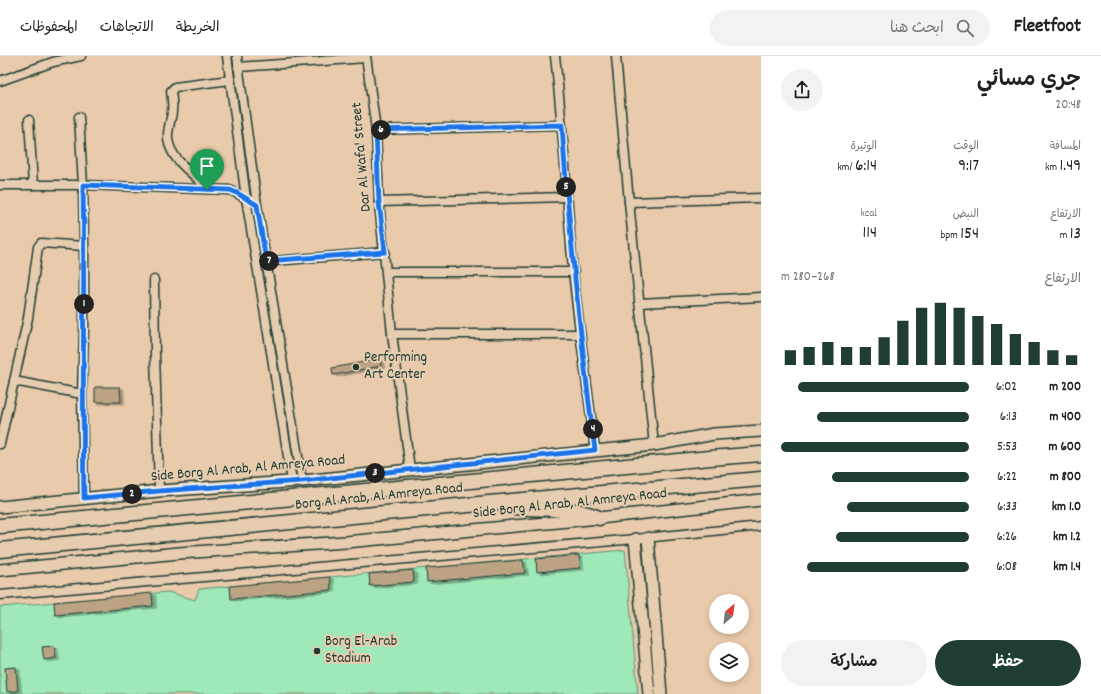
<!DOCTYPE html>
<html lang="ar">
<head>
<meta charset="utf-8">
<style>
  :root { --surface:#fff; --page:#f2f2f2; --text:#202124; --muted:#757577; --line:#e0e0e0; --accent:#1f3d34 }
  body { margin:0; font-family:Dekko,"Playpen Sans Arabic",sans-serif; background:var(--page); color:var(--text); direction:rtl; height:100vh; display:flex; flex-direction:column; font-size:15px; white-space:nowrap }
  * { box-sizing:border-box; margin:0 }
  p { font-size:13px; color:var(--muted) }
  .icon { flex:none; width:22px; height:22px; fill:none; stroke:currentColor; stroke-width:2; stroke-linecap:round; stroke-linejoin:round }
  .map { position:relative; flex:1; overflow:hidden; direction:ltr }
  .side { display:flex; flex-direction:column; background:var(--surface); width:340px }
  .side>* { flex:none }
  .needle { width:26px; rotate:28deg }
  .tools { position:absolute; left:709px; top:538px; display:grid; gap:8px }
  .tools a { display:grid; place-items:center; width:40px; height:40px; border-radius:50%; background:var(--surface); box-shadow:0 2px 6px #0003; font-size:20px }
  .pin { position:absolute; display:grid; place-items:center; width:34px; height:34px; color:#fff; margin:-41px -17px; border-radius:50% 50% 50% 0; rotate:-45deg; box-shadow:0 0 4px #0007 }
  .pin .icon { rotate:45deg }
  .km { position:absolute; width:20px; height:20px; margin:-10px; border-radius:50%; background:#222; color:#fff; font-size:11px; line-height:20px; text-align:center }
  .round { display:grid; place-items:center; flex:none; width:42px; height:42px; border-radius:21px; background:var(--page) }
  .overview { display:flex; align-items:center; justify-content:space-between; height:68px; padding:0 20px }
  h1 { font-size:22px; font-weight:600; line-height:30px }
  .stats { display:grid; grid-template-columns:repeat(3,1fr); gap:6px; height:68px; padding:4px 20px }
  .stats div { display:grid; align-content:center }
  .stats b { font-size:17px; font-weight:600 }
  .stats small { font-size:11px; font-weight:400 }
  .stats p { font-size:11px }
  .chart { height:112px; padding:8px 20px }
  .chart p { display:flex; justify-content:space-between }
  .chart svg { width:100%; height:72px; margin-top:4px; stroke:var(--accent); stroke-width:6 }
  .button { display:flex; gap:8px; margin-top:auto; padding:8px 20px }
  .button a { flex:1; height:46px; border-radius:24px; background:var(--accent); color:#fff; font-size:16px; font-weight:600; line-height:46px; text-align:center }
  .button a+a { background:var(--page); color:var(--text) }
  ul { padding:0 20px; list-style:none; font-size:13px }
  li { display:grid; grid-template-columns:64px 48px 1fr; align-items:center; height:30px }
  li i { height:10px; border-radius:5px; background:var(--accent) }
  header { display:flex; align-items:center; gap:24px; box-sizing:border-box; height:56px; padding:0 20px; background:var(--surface); border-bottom:1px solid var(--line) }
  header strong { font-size:19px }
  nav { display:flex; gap:22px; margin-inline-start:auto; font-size:14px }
  .search { width:280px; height:36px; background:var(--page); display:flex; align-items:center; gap:10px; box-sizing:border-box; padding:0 14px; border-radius:22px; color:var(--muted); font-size:15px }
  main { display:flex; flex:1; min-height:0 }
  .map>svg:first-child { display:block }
</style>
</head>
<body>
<header>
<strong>Fleetfoot</strong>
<div class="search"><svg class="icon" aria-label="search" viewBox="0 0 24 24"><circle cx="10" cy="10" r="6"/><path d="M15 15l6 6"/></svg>ابحث هنا</div>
<nav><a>الخريطة</a><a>الاتجاهات</a><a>المحفوظات</a></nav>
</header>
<main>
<section class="side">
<div class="overview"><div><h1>جري مسائي</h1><p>20:48</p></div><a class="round"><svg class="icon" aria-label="share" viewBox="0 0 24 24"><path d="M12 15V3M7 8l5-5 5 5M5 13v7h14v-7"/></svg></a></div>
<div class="stats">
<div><p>المسافة</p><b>1.49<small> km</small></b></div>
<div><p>الوقت</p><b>9:17</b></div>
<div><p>الوتيرة</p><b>6:14<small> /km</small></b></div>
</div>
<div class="stats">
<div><p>الارتفاع</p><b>13<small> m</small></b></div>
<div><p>النبض</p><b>154<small> bpm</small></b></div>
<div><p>kcal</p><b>114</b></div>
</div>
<div class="chart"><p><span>الارتفاع</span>268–280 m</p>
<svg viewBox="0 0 160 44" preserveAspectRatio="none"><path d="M5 44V35M15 44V33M25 44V30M35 44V33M45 44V33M55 44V27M65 44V17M75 44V9M85 44V6M95 44V9M105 44V14M115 44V19M125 44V25M135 44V30M145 44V35M155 44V38"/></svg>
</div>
<ul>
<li><b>200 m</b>6:02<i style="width:91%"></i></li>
<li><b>400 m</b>6:13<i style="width:81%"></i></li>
<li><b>600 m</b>5:53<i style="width:100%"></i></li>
<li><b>800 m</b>6:22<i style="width:73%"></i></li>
<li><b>1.0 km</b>6:33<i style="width:65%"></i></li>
<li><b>1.2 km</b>6:26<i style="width:71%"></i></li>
<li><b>1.4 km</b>6:08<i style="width:86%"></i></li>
</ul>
<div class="button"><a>حفظ</a><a>مشاركة</a></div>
</section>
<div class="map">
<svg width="761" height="638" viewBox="0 0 761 638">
  <defs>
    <filter id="shadow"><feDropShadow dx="3.5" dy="2" stdDeviation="0" flood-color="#0004"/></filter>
  </defs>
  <rect width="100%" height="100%" fill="#e9caaa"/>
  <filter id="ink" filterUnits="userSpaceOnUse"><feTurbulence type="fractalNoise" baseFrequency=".025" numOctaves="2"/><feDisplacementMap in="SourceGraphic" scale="8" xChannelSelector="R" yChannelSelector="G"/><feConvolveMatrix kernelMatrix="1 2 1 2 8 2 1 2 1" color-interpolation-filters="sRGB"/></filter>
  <g filter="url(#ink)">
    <path fill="#9fe9b8" stroke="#5f9376" d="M625,494l13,144h-638v-87l168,-15 27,8 4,-11z"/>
    <g fill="#bca384" stroke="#1f3d34" filter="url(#shadow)">
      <path d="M380,303l1,7 -48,9 -1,-7z"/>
      <path d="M95,331h25l1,15h-26z"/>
      <path d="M579,499l1,13 -43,4 -1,-13z"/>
      <path d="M523,504l2,13 -98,9 -1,-14z"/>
      <path d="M413,514l1,12 -44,4 -1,-12z"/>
      <path d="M330,521l1,13 -100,9 -1,-13z"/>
      <path d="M152,537l1,13 -98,9 -1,-13z"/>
      <path d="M54,590l2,12 -12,2 -2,-13z"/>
      <path d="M16,611l2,24 -11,1 -2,-24z"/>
    </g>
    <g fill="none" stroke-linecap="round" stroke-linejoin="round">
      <defs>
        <g id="minor">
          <path d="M227,0l19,142 46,283"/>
          <path d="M237,0l20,149 45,276"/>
          <path d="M366,0l10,74 3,72 13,132 18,135"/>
          <path d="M555,0c8,71 12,143 18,214 6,60 15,120 22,180"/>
          <path d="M616,0l13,146 25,243"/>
          <path d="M238,11l128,-9"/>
          <path d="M0,25l53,-19 28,-6"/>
          <path d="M79,61l4,68 1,61v84l-2,64 2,105"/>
          <path d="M29,64l4,65"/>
          <path d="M376,74l186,-5"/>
          <path d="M0,129h83l147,5 19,10"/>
          <path d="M207,133c-12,-16 -36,-27 -39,-50 -1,-9 3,-18 4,-27 1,-7 0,-14 -1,-21l4,-4 55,-7"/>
          <path d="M379,146l188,-5"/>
          <path d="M629,146l132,-4"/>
          <path d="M261,206l124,-10"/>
          <path d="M387,216h187"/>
          <path d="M154,224l1,74 4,137"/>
          <path d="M639,247l122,-6"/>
          <path d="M392,278h188"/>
          <path d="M14,325l68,13"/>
          <path d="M0,388l28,-126 10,-71 3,-4 43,3"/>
          <path d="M0,539l635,-56 126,-13"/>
        </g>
        <g id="tertiary">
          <path d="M0,451l159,-16 143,-10 352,-36 60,-11 47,-3"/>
          <path d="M648,482l13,156"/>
          <path d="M635,483l14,155"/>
          <path d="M0,514l179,-17 167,-11 253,-24 162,-18"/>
        </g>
        <g id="trunk">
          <path d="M515,451c28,3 58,-1 84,11"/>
          <path d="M0,470l710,-68 51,-4"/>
          <path d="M0,494l489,-47 272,-24"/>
        </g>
      </defs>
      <use href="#minor" stroke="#1f3d34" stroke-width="11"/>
      <use href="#tertiary" stroke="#1f3d34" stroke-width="14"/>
      <use href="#trunk" stroke="#1f3d34" stroke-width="17"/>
      <use href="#minor" stroke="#e7cdaf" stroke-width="8"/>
      <use href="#tertiary" stroke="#e7cdaf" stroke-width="11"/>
      <use href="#trunk" stroke="#e7cdaf" stroke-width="14"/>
    </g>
  </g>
  <g fill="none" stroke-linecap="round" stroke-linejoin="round" filter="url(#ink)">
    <defs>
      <path id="route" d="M562,69c7,109 19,217 33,325l-293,31 -143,10 -75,7c-2,-104 1,-208 -1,-313l147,5 7,3 20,12 9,56 119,-9 -6,-50 -3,-72z"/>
    </defs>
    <use href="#route" stroke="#fff" stroke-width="8"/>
    <use href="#route" stroke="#1a73e8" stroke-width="5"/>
  </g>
  <g fill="#1f3d34" stroke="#e7cdaf" stroke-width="1.5">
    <circle cx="356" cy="311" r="4"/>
    <circle cx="317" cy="595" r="4"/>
  </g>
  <g text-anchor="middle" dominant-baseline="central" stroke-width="4" stroke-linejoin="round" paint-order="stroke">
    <g font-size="15" fill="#1f3d34" stroke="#e7cdaf">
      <text transform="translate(362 101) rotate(-95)">Dar Al Wafa' Street</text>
      <text transform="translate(248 413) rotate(-5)">Side Borg Al Arab, Al Amreya Road</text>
      <text transform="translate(379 441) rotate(-6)">Borg Al Arab, Al Amreya Road</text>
      <text transform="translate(570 448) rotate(-6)">Side Borg Al Arab, Al Amreya Road</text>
    </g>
    <g font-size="15" fill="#1f3d34" stroke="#e7cdaf" text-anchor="start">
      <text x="364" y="302">Performing<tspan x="364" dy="17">Art Center</tspan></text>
      <text x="325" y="586">Borg El-Arab<tspan x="325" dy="17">Stadium</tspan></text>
    </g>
  </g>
</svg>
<div class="tools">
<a><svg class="needle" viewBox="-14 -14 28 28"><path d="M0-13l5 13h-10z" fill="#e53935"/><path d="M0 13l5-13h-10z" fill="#757577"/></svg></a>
<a><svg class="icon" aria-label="layers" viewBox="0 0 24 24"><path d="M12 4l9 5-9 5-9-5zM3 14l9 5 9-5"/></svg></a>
</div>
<div class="pin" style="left:207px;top:134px;background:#1e9e55"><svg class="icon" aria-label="arrive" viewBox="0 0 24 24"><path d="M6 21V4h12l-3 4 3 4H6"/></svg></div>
<b class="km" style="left:84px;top:248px">1</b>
<b class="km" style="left:132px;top:438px">2</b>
<b class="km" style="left:375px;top:417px">3</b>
<b class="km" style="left:593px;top:373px">4</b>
<b class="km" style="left:566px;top:131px">5</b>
<b class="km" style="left:381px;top:74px">6</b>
<b class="km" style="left:269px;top:205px">7</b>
</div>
</main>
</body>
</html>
